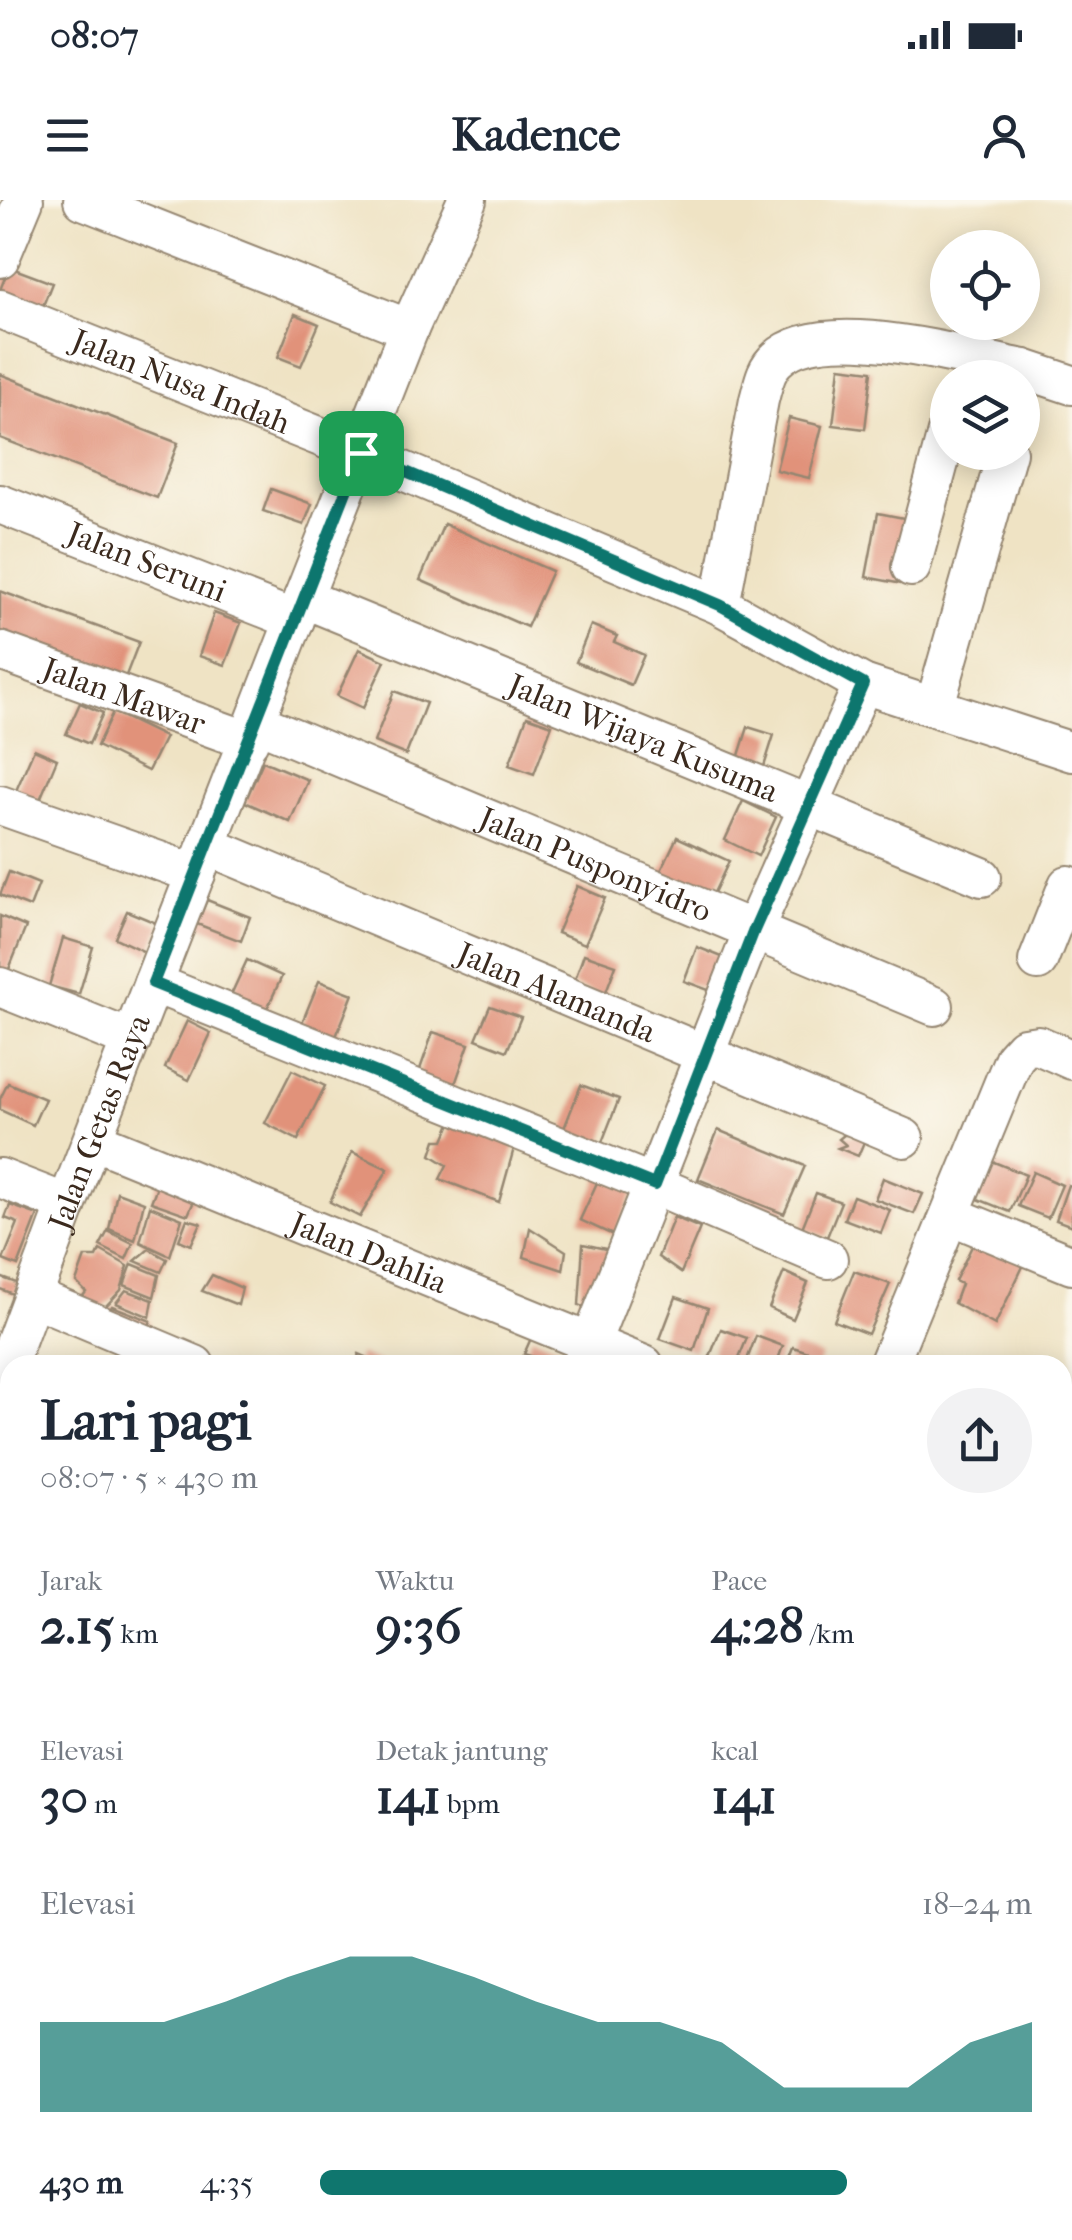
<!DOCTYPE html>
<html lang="id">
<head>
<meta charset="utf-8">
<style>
  :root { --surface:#fff; --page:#f2f2f3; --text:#1f2937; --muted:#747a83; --accent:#0f766e }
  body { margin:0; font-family:"IM FELL French Canon",serif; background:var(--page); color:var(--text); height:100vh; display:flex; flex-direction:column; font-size:38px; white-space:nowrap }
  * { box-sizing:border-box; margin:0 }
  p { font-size:32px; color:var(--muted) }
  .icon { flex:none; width:55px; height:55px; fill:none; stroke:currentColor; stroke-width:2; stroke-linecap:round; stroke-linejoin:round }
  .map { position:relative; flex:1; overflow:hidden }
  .side { position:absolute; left:0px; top:1155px; width:1072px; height:885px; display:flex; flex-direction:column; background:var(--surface); border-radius:30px 30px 0 0; box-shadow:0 5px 25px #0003 }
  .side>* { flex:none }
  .fabs { position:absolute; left:930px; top:30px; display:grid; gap:20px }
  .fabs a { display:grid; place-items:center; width:110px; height:110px; border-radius:50%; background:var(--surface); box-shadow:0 5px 25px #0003; font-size:50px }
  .pin { position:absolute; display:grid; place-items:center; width:85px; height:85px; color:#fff; margin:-42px; border-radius:20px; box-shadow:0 5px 15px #0006 }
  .round { display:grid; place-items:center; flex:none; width:105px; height:105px; border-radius:52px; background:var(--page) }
  .summary { display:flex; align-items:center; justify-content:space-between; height:170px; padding:0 40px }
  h1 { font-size:55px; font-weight:800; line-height:75px }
  .figures { display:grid; grid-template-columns:repeat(3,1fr); gap:15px; height:170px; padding:10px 40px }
  .figures div { display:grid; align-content:center }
  .figures b { font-size:50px; font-weight:800 }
  .figures small { font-size:28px; font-weight:400 }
  .figures p { font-size:28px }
  .chart { height:280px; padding:20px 40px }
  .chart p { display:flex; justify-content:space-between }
  .chart svg { width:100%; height:180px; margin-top:10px; fill:var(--accent); opacity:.7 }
  ul { padding:0 40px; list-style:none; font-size:32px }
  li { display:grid; grid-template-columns:160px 120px 1fr; align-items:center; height:75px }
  li i { height:25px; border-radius:12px; background:var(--accent) }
  .status { display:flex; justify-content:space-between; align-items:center; height:70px; padding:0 50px; background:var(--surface); direction:ltr }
  .status svg { height:28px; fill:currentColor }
  header { display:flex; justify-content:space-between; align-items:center; height:130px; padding:0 40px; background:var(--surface); font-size:45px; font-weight:800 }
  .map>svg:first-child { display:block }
</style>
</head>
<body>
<div class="status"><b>08:07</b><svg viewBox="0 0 49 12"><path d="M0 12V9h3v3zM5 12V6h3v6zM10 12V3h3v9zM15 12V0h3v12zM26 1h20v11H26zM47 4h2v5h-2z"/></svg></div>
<header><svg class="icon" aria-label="menu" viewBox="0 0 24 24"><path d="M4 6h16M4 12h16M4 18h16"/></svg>Kadence<svg class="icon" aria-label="person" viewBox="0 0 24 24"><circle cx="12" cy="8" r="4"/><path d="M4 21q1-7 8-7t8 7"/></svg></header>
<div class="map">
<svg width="1072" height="2040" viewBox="0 0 1072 2040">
  <rect width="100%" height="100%" fill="#fbf7ec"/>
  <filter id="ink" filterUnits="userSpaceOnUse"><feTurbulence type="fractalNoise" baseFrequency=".01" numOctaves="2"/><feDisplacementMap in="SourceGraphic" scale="20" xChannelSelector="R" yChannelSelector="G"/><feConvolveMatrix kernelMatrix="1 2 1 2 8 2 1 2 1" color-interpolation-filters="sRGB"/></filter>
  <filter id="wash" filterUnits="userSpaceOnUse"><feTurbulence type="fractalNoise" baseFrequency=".0048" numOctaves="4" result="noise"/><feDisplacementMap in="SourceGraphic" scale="40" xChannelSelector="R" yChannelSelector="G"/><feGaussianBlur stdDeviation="2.25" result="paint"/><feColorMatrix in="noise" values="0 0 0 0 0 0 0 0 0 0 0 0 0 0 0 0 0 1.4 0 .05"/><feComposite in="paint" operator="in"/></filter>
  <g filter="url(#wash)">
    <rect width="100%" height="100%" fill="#efe3c4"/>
    <g id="blocks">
      <g fill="#e1927a">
        <path d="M9,67l43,16 -13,33 -39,-15v-11z"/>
        <path d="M295,114l24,10 -18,42 -23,-9z"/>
        <path d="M840,167l32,4 -7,58 -32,-4z"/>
        <path d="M0,174l178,69 -21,55 -157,-60z"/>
        <path d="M789,218l33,8 -13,52 -33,-8z"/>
        <path d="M271,289l41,15 -8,21 -41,-14z"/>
        <path d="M878,313l36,7 -12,64 -36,-7z"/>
        <path d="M444,324l108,47 -25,56 -107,-47z"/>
        <path d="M0,391l139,51 -19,49 -120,-44z"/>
        <path d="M214,413l27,10 -16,42 -26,-9z"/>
        <path d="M591,425l26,11 -3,6 30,13 -13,30 -55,-23z"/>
        <path d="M359,449l26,12 -22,47 -26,-12z"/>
        <path d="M394,491l32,12 -20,52 -32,-13z"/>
        <path d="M80,503l23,10 -14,31 -23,-10z"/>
        <path d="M113,512l52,25 -17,34 -51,-25z"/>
        <path d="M527,516l25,9 -18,49 -25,-9z"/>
        <path d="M748,527l26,8 -13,41 -26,-8z"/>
        <path d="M34,549l23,10 -18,43 -24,-9z"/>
        <path d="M263,561l45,19 -18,42 -45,-20z"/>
        <path d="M743,601l33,16 -18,39 -33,-16z"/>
        <path d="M677,637l52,24 -18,38 -52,-24z"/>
        <path d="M9,672l30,12 -9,23 -30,-12z"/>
        <path d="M577,686l28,12 -20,46 -28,-11z"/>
        <path d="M207,700l43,17 -9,24 -44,-17z"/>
        <path d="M127,711l34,14 -12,29 -34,-16z"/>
        <path d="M0,716l26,11 -19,47 -7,-3z"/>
        <path d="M63,738l30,9 -14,47 -30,-8z"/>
        <path d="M697,747l35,14 -13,33 -35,-13z"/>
        <path d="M584,754l32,11 -12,32 -31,-12z"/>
        <path d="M247,760l35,16 -17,37 -35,-16z"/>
        <path d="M319,781l34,13 -18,45 -34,-14z"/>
        <path d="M490,806l31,11 -14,34 -31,-12z"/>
        <path d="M187,821l24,12 -22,47 -24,-12z"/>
        <path d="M433,832l36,12 -16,46 -36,-12z"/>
        <path d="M292,870l33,16 -27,54 -33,-17z"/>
        <path d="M8,883l37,16 -12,26 -33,-15v-11z"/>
        <path d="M581,885l38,14 -20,51 -38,-14z"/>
        <path d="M454,916l62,25 -17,61 -59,-23 7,-14 -16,-10 5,-15h8z"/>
        <path d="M718,930l87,36 -21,48 -86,-35z"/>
        <path d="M844,935h23l-9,21 -20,-8 8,-3 -7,-6z"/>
        <path d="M352,952l36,17 -28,48 -30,-15z"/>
        <path d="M989,960l37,15 -16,37 -37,-15z"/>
        <path d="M1033,972l29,13 -14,33 -30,-12z"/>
        <path d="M600,976l36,11 -21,49 -35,-16z"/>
        <path d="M160,978l37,16 -9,21 -37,-13z"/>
        <path d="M883,978l40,16 -9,20 -39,-15z"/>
        <path d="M1068,985l4,1v40l-16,-6z"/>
        <path d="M117,992l27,10 -9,38 -26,-11z"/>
        <path d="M816,993l25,9 -14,35 -25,-9z"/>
        <path d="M853,996l37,14 -9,23 -37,-14z"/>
        <path d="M10,1005l28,10 -20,51 -15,-6 15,-37 -13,-5z"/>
        <path d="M150,1006l32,13 -12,37 -30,-14z"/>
        <path d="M674,1017l26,11 -19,45 -23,-16z"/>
        <path d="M187,1019l14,4 -10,22 -12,-5z"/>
        <path d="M530,1028l36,23 -3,19 -39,-13z"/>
        <path d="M108,1031l25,12 -7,16 -26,-13z"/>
        <path d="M975,1040l52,18 -32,67 -41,-22 7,-19 -6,-3z"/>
        <path d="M583,1044l36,8 -27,59 -13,-6z"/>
        <path d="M149,1049l18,10 -6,13 -26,-11z"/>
        <path d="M100,1050l28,16 -7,24 -19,20 -23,-9 7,-9 -10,-10 9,-25h12z"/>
        <path d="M132,1064l27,11 -5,22 -30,-12z"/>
        <path d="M854,1071l36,13 -22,50 -34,-13z"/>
        <path d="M784,1072l24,11 -15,36 -24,-11z"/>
        <path d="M212,1075l30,13 -4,17 -36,-14z"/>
        <path d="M0,1077l19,7 -4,11 -15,-6z"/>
        <path d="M126,1090l27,10 -3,17 -34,-14z"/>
        <path d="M676,1097l32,11 -14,43 -34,-12z"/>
        <path d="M112,1106l39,15 -5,11 -40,-15z"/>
        <path d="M721,1129l26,9 -11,27 -28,-4z"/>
        <path d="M532,1136l34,14 -7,15 -35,-11z"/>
        <path d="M756,1136l27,10 -7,19h-31z"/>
        <path d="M793,1147l28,9 -3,9h-32z"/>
        <path d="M359,1154l26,11h-30z"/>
        <path d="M1062,1502l10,4v59l-10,-4z"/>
        <path d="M0,1631l10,4v20l-10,-4z"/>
        <path d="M1062,1763l9,3 -8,20h-1z"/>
        <path d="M0,1778h10v39l-10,-4z"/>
        <path d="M1072,1793v26l-8,-3z"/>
        <path d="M0,1816l10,5v32l-7,12 -3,-1z"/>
        <path d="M1062,1874l10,6v16l-10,16z"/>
        <path d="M0,1918l10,5v27l-10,-5z"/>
        <path d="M1062,1924l10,3 -2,39 -8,-2z"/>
        <path d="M0,1961l10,4 -10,28z"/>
        <path d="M9,1978h1v41l-10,-6z"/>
        <path d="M32,2030h38l-4,10h-16z"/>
        <path d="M73,2030h55l-7,10h-55z"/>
        <path d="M478,2030h18l20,10h-42z"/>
        <path d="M512,2030h29l-5,10z"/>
        <path d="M611,2030h27l24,10h-55z"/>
        <path d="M847,2030h42l-4,10h-42z"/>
        <path d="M897,2030h62l-3,10h-62z"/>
        <path d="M994,2030h35l-3,10h-12l-21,-7z"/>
        <path d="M1034,2030h38v7l-1,3h-39z"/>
      </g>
    </g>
  </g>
  <g filter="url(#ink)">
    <use href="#blocks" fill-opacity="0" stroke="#958671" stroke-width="2.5"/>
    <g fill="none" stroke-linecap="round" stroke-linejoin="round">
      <defs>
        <g id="minor">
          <path d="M83,0l326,129"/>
          <path d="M0,58l24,-58"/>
          <path id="s1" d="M0,109l361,144 359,152 143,79 209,68"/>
          <path d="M1024,169l48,16"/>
          <path id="s2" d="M0,304l295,116"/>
          <path d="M911,367l37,-138"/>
          <path id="s3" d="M303,398l679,279"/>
          <path d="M720,405l39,-205c4,-14 6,-31 18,-41 46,-44 189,-1 247,10l-2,10"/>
          <path id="s4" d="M0,451l249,90"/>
          <path d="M935,505l72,-253"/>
          <path id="s5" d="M256,522l678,284"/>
          <path d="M0,605l196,69"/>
          <path id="s6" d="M208,646l696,292"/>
          <path d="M1038,761l30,-76"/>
          <path d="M153,783l502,202 173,74"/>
          <path d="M0,787l132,53"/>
          <path id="s7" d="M93,940l551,225"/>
          <path d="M0,978l67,26"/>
          <path d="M950,1015l122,50"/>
          <path d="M33,1097l162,68"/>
          <path d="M582,1165l172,-436 109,-245"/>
          <path d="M888,1165l126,-307 10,-11 14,-2 34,15"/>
          <path id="s8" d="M0,1184l67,-180 236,-606 106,-269 58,-129"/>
          <path d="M0,1250l10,4"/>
          <path d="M1062,1273l10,4"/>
          <path d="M0,1407l10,5"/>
          <path d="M1062,1474l10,4"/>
          <path d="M0,1572l10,4"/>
          <path d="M1062,1654l10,4"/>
          <path d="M1062,1691l10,4"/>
          <path d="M0,1734l10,5"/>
          <path d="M1062,1852l10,3"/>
          <path d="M0,1906l10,5"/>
          <path d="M1062,2012l10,4"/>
          <path d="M283,2030l26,10"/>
          <path d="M704,2030l25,10"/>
          <path d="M205,2040l4,-10"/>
        </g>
      </defs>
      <use href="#minor" stroke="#958671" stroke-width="42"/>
      <use href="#minor" stroke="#fff" stroke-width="38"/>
    </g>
  </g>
  <g fill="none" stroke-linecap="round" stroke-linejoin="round" filter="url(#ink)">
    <defs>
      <path id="route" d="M361,253l359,152 143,79 -109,246 -99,255 -502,-202z"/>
    </defs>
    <use href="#route" stroke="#fff" stroke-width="20"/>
    <use href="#route" stroke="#0f766e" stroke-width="12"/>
  </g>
  <g text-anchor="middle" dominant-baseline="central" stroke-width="8" stroke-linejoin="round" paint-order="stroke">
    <g font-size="32" fill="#3b2a1e" stroke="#fbf7ec">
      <text stroke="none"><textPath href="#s1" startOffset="195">Jalan Nusa Indah</textPath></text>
      <text stroke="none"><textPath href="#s2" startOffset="158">Jalan Seruni</textPath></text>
      <text stroke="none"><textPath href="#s4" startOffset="132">Jalan Mawar</textPath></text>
      <text stroke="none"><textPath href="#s3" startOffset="368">Jalan Wijaya Kusuma</textPath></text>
      <text stroke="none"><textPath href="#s5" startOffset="368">Jalan Pusponyidro</textPath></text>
      <text stroke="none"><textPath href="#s6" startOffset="378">Jalan Alamanda</textPath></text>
      <text stroke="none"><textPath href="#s8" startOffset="280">Jalan Getas Raya</textPath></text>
      <text stroke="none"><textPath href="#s7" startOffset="298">Jalan Dahlia</textPath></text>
    </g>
  </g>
</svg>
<div class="fabs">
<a><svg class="icon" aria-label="locate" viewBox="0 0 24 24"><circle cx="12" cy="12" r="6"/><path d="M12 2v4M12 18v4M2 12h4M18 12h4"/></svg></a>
<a><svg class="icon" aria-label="layers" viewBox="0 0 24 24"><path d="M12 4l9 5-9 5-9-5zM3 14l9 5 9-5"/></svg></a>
</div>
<div class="pin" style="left:361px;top:253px;background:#1e9e55"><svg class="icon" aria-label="arrive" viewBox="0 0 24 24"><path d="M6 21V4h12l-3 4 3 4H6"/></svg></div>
<section class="side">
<div class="summary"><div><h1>Lari pagi</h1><p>08:07 · 5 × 430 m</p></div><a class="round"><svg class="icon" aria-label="share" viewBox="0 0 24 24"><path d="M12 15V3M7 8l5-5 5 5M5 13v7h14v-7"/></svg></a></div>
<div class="figures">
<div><p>Jarak</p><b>2.15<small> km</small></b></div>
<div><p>Waktu</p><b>9:36</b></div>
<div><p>Pace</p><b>4:28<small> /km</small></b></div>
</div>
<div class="figures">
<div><p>Elevasi</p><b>30<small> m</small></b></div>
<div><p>Detak jantung</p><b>141<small> bpm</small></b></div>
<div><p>kcal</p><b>141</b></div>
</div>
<div class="chart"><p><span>Elevasi</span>18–24 m</p>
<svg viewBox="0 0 160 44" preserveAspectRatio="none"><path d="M0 44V22L10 22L20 22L30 17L40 11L50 6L60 6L70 11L80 17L90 22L100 22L110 27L120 38L130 38L140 38L150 27L160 22V44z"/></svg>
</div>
<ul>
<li><b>430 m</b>4:35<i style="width:74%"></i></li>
</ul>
</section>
</div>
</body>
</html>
